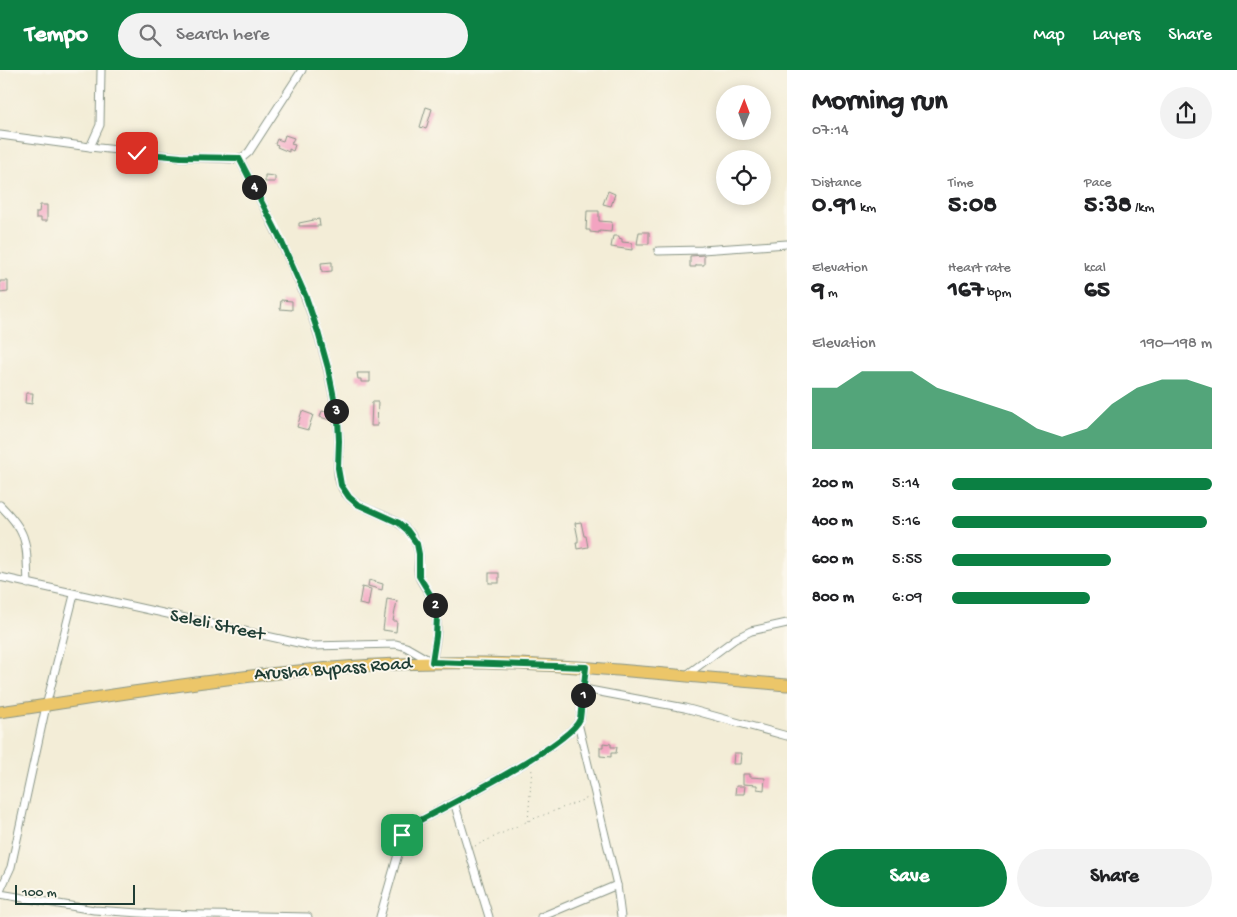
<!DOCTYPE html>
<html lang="en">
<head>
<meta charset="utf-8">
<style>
  :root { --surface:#fff; --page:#f2f2f2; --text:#202124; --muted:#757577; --accent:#0b8043 }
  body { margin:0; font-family:"Gochi Hand",sans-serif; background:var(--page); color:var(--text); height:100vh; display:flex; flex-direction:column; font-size:19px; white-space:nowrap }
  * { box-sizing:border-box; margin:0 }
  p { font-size:16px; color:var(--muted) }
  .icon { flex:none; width:28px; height:28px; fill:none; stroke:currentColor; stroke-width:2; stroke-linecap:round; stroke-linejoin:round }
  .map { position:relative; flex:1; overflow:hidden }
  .drawer { display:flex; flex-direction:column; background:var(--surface); width:450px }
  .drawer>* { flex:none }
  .needle { width:32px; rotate:1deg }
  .fabs { position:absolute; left:716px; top:15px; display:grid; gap:10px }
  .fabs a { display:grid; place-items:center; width:55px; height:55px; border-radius:50%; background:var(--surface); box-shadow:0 2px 12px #0003; font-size:25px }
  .scale { position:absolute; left:15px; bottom:12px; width:120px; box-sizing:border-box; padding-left:5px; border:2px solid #1f3d34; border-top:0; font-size:14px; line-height:18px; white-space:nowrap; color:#1f3d34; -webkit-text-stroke:4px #fbf7ec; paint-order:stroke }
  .pin { position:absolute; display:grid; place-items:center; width:42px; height:42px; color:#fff; margin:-21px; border-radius:10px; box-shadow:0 2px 8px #0006 }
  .km { position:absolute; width:25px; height:25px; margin:-12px; border-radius:50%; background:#222; color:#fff; font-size:14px; line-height:25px; text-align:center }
  .round { display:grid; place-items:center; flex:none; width:52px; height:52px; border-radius:26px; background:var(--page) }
  .headline { display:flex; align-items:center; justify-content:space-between; height:85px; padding:0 25px }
  h1 { font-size:28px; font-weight:800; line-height:38px }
  .metrics { display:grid; grid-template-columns:repeat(3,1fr); gap:8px; height:85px; padding:5px 25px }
  .metrics div { display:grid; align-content:center }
  .metrics b { font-size:25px; font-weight:800 }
  .metrics small { font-size:14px; font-weight:400 }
  .metrics p { font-size:14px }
  .chart { height:140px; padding:10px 25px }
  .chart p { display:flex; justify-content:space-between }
  .chart svg { width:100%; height:90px; margin-top:5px; fill:var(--accent); opacity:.7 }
  .cta { display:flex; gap:10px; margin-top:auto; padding:10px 25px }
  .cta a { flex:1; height:58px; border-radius:30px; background:var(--accent); color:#fff; font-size:20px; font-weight:800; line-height:58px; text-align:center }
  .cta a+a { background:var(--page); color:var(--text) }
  ul { padding:0 25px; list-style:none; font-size:16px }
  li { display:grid; grid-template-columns:80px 60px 1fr; align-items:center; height:38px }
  li i { height:12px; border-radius:6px; background:var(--accent) }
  header { display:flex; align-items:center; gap:30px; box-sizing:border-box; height:70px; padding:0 25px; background:var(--accent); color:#fff }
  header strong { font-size:24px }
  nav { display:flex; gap:28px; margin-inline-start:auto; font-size:18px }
  .search { width:350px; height:45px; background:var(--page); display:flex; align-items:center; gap:12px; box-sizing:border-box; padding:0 18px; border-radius:28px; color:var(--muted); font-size:19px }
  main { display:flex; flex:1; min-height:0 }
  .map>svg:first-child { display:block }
</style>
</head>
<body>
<header>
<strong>Tempo</strong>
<div class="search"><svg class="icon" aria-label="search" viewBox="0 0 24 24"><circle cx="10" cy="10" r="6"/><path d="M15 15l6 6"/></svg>Search here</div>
<nav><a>Map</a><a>Layers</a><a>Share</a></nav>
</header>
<main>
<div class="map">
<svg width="787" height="847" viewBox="0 0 787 847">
  <rect width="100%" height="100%" fill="#fbf7ec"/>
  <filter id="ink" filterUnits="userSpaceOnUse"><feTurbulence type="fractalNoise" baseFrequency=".02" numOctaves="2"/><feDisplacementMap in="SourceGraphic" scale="10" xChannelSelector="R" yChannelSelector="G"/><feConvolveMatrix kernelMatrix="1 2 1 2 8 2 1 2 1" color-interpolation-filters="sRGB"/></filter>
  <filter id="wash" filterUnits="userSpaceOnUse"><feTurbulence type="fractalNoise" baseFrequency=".0096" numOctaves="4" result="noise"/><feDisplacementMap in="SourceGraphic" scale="20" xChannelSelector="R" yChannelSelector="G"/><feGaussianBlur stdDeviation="1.12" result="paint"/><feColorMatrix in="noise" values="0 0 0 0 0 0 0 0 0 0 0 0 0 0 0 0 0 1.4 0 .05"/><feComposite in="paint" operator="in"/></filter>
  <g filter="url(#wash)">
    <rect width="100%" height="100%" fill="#f3edd7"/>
    <g id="blocks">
      <g fill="#f3a4c1">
        <path d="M426,37l6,2 -6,20 -6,-2z"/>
        <path d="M285,65l9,3 -3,6 4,1 -2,6 -4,-2v3l-12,-5 1,-2 -3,-1 2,-5 6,2z"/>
        <path d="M265,105l10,1v6h-10z"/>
        <path d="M608,121l7,3 -4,12 -8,-2z"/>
        <path d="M40,135h7v16h-6v-3h-5v-6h3z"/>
        <path d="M587,141h12v10l13,1 -1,10 -12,-1v2l-9,-1v-2h-4z"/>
        <path d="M319,149l1,7h-21v-3z"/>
        <path d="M639,162h10v12h-12z"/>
        <path d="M613,166h6v2l3,1v3l10,1v7l-21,-3z"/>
        <path d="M704,185v10h-8v2h-6v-11z"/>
        <path d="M332,192v9l-10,1 -1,-9z"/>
        <path d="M0,211h8v11l-8,1z"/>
        <path d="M281,230l11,1v9l-12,-1z"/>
        <path d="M357,303h13v9h-9v-3h-3z"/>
        <path d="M26,323h7l-1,11 -7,-1z"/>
        <path d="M372,332h6l-1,24h-6z"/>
        <path d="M302,341l11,4 -5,15 -11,-3z"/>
        <path d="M322,341l9,2 -1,7 -10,-3z"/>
        <path d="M581,452l3,14h2l2,11 -11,2 -1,-7h2v-4l-3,-15z"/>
        <rect x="489" y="503" width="10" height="10"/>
        <path d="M369,510l14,4 -1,6 -14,-4z"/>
        <path d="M362,517l9,2 -3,17 -9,-2z"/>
        <path d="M387,529l10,2 -4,20h4l-1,11 -13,-2z"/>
        <path d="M603,673l8,1v3h6l-1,6h-5v4l-11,-1v-9h3z"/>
        <path d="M734,683h7l-1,11h-7z"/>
        <path d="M743,704h7v3l15,1 -1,12 -7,-1v-4l-14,-1z"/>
        <path d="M736,716h9l-1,8h-9z"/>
      </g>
    </g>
  </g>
  <g filter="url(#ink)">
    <use href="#blocks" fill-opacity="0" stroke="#899586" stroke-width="1"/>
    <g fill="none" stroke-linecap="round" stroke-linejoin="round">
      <defs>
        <g id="minor">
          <path d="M0,65l90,12 91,10 54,2 8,-2 6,-5 53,-82"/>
          <path d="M90,77l10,-22 1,-55"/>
          <path d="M239,88c35,69 72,137 89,213 5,22 10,44 11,67 1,15 -4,31 1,45 9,26 39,27 58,40 12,7 21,20 21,34 0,6 -2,13 0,19 2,8 10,15 13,23 9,19 4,43 0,63"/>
          <path d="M658,181l44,-1 85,-6"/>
          <path d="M0,435c30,30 26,39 28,79"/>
          <path d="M0,507l312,69 84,-2 10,3 26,15"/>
          <path d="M685,606l50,-37 16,-8 36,-8"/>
          <path d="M584,619l101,19 102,28"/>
          <path d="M578,653l39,162 4,32"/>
          <path d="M454,732l35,115"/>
          <path d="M0,821l11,-24 35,-161 28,-111"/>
          <path d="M0,824l94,16 61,4 153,3"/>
          <path d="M380,847l25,-87 6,-5c30,-16 159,-80 169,-106l6,-52"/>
          <path d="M541,847l76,-32"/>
        </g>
        <path id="primary" d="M0,642c144,-21 288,-47 434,-49 118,-2 236,12 353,22"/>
      </defs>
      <use href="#minor" stroke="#899586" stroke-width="9"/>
      <use href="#primary" stroke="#899586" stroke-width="13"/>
      <g stroke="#899586" stroke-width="1" stroke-dasharray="1 4" stroke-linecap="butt">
        <path d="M528,751l4,-53"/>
        <path d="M475,776l53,-25 60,-23"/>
      </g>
      <use href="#minor" stroke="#fff" stroke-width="7"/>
      <use href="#primary" stroke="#ecc669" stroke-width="11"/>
    </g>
  </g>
  <g fill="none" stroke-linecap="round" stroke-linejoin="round" filter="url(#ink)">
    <defs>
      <path id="route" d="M137,83l44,4 58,1 40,78 27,61 12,35 10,36 10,50 1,23 -1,27 3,17 8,12 8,7 42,19 8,7 10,14 2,10v22l14,23 4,18 -1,19 -4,26 154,5 -6,52c-10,26 -139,90 -169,106l-6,5 -3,5"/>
    </defs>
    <use href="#route" stroke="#fff" stroke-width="10"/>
    <use href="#route" stroke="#0b8043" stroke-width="6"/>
  </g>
  <g text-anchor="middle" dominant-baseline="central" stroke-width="4" stroke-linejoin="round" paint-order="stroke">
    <g font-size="19" fill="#1f3d34" stroke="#fbf7ec">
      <text transform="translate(217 556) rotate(12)">Seleli Street</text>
      <text transform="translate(333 600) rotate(-4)">Arusha Bypass Road</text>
    </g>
  </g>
</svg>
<div class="fabs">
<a><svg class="needle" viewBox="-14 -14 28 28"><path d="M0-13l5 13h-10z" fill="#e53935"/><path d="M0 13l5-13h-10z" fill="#757577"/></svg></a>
<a><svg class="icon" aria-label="locate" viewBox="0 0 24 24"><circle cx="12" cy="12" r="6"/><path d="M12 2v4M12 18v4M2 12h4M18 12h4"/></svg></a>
</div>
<div class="scale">100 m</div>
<div class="pin" style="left:402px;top:765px;background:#1e9e55"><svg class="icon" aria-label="arrive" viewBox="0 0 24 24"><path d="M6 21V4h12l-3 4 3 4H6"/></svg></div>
<div class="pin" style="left:137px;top:83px;background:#d93025"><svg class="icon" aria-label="check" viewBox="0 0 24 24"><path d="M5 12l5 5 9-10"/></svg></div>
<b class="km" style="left:583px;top:625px">1</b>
<b class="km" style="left:435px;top:535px">2</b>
<b class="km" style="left:336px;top:341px">3</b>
<b class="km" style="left:254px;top:117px">4</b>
</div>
<section class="drawer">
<div class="headline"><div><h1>Morning run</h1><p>07:14</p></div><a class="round"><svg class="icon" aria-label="share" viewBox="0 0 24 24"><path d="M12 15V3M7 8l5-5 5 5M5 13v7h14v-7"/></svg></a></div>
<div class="metrics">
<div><p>Distance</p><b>0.91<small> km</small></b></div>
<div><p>Time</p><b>5:08</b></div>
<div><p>Pace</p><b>5:38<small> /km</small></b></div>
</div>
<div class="metrics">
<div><p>Elevation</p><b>9<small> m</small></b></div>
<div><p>Heart rate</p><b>167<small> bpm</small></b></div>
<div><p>kcal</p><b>65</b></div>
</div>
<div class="chart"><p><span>Elevation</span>190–198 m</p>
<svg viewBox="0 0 160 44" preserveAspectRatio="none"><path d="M0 44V14L10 14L20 6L30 6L40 6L50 14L60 18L70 22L80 26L90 34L100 38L110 34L120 22L130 14L140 10L150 10L160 14V44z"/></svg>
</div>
<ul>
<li><b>200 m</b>5:14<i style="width:100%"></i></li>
<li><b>400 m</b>5:16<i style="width:98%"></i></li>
<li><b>600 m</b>5:55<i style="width:61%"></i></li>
<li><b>800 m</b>6:09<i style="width:53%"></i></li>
</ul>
<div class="cta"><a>Save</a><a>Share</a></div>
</section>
</main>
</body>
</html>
